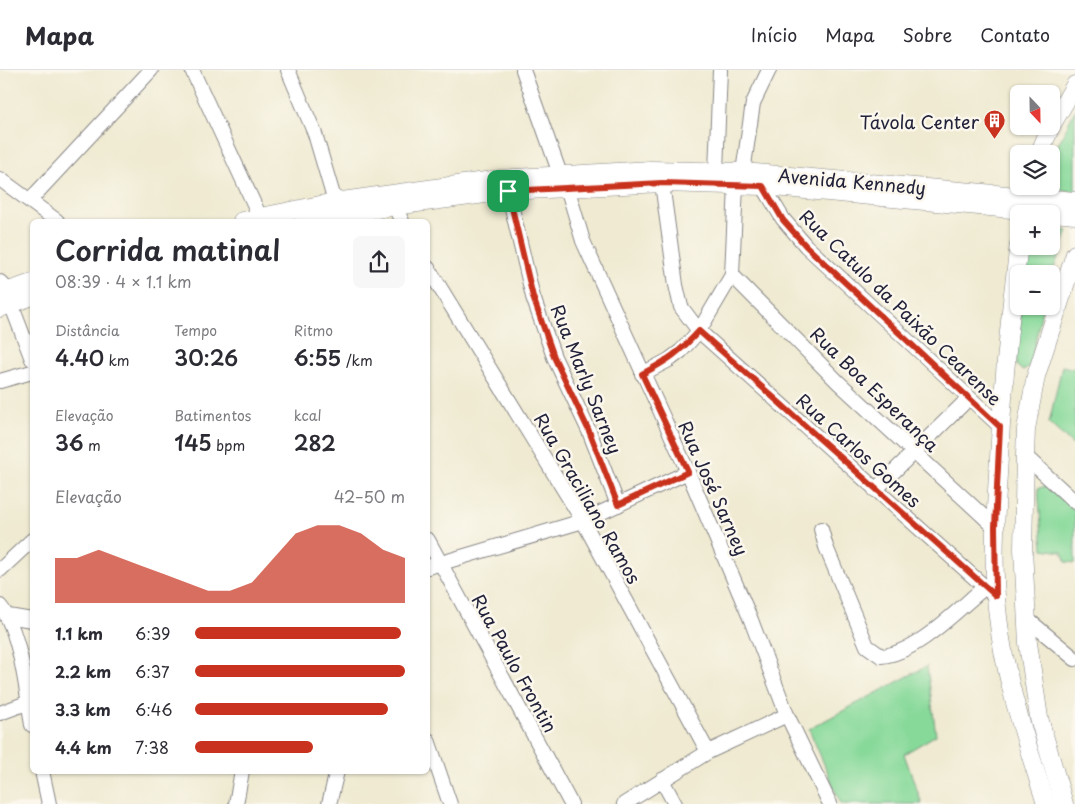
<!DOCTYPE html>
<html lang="pt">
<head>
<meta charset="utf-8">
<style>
  :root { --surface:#fff; --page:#f7f7f7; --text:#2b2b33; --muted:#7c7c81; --line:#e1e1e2; --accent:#c8321e }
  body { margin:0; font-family:"Playpen Sans",sans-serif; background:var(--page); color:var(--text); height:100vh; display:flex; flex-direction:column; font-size:19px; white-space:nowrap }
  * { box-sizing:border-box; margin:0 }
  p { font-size:16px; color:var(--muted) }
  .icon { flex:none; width:28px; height:28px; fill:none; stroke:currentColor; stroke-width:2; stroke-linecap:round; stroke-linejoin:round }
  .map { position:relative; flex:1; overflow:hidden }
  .side { position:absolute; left:30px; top:149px; width:400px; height:555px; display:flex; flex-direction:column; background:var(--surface); border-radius:8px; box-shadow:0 1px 4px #0004 }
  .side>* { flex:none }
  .needle { width:32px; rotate:158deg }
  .tools { position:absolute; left:1010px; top:15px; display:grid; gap:10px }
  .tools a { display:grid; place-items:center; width:50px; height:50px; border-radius:8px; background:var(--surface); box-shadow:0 1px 4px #0004; font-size:25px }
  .pin { position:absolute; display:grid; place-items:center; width:42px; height:42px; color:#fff; margin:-21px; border-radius:10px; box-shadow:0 2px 8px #0006 }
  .round { display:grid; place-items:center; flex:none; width:52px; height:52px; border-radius:8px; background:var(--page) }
  .headline { display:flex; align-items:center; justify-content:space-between; height:85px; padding:0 25px }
  h1 { font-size:28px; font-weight:600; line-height:38px }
  .stats { display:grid; grid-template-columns:repeat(3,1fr); gap:8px; height:85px; padding:5px 25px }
  .stats div { display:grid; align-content:center }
  .stats b { font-size:21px; font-weight:600 }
  .stats small { font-size:14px; font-weight:400 }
  .stats p { font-size:14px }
  .chart { height:140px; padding:10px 25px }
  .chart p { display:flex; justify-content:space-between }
  .chart svg { width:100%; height:90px; margin-top:5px; fill:var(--accent); opacity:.7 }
  ul { padding:0 25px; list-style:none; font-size:16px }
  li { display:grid; grid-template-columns:80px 60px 1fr; align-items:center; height:38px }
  li i { height:12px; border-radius:6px; background:var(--accent) }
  header { display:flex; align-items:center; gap:30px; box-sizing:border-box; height:70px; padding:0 25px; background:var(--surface); border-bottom:1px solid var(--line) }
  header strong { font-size:24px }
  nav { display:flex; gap:28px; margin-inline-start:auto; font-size:18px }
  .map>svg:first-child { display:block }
</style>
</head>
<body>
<header>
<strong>Mapa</strong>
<nav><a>Início</a><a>Mapa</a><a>Sobre</a><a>Contato</a></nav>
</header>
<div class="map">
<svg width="1075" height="734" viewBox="0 0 1075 734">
  <rect width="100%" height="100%" fill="#fbf7ec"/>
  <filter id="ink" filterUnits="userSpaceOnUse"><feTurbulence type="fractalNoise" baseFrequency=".02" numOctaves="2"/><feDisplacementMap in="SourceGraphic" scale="10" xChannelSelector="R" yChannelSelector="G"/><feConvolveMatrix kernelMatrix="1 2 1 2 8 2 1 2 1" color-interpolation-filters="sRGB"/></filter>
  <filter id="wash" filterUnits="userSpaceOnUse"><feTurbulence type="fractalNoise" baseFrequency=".0096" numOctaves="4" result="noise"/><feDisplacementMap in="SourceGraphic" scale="20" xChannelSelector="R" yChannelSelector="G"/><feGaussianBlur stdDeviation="1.12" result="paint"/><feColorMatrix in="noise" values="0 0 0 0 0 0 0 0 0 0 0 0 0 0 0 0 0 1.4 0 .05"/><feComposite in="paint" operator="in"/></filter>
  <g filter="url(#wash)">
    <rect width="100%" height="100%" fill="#efead1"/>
    <g fill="#87d99a" stroke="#547e6a">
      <path d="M1075,40v82l-33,-6h9v-27z"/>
      <path d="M1051,157l17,4 -17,45v-2h-25l3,-28h22z"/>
      <path d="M1022,236h21l-13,61 -7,4 -7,-6z"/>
      <path d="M1062,296l13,3v78l-26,-24z"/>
      <path d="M1048,416l27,24v53l-9,-1 -4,-10 -19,-3 -5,-61z"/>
      <path d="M927,596l9,69 -32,19 18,50h-81l-32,-75z"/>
    </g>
  </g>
  <g filter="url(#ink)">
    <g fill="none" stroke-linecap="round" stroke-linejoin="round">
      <defs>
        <g id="minor">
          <path d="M192,0l68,147"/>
          <path d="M288,0l27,64 20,68"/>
          <path d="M523,0l37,104"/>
          <path d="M716,101l4,-101"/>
          <path d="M743,102l10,-69 16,-33"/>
          <path d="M0,109l57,42"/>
          <path d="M506,113l27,114 21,60 35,74 29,74"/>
          <path d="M662,113l14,102 5,22 18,24 297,266"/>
          <path d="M763,116l20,33 23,27 195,181"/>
          <path d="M567,117l16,54 105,231 63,148 36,95 43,89"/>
          <path d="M30,130l121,-130"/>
          <path d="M394,136l8,15"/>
          <path d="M428,198l155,253 125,231"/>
          <path d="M732,205l106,107 157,145"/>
          <path d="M0,212l9,9"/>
          <path d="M11,234l21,55"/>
          <path d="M642,304l27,-14 12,-9 18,-20 33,-56 4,-90"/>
          <path d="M0,311l32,-9"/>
          <path d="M1025,386l50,46"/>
          <path d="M875,420l93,-91"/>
          <path d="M821,459l5,18 41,99 14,10c35,-2 77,-47 104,-69"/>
          <path d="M428,470l143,264"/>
          <path d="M428,497l155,-46 105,-49"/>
          <path d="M0,500l32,-30"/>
          <path d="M0,536c20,24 27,87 32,119"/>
          <path d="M8,546l24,4"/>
          <path d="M1026,548l49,41"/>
          <path d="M0,643l32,-12"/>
          <path d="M428,670l22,64"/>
          <path d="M42,701l7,33"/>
          <path d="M662,710l13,24"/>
          <path d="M236,734l6,-33"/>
          <path d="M329,734l8,-33"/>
          <path d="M624,734l84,-52 79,-37"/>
        </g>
        <g id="major">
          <path d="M1051,56l24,-41"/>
          <path d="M1039,84l12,-28"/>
          <path d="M242,151l93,-19 165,-23 151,-9 92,2 332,29"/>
          <path d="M304,151l90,-15 114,-15 154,-8 101,3 312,29"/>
          <path d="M1019,174c-10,76 -17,153 -21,230 -3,48 -6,95 0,143 7,64 29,126 48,187"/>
          <path d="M0,224l32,-11"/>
          <path d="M0,238l32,-12"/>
          <path d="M1064,734l-25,-86 -11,-75 -5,-94 2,-93 1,-27 10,-53 39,-122"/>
        </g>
      </defs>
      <use href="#minor" stroke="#888686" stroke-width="16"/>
      <use href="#major" stroke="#888686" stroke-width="19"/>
      <use href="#minor" stroke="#fff" stroke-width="14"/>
      <use href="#major" stroke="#fff" stroke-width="18"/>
    </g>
  </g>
  <g fill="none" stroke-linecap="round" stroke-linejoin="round" filter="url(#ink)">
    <defs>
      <path id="route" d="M662,113l101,3 20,34 23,26 194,181 -5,100 1,69 -297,-265c-19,21 -32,30 -57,43l46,98 -70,33 -29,-74 -35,-74 -21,-60 -25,-106z"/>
    </defs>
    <use href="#route" stroke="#fff" stroke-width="10"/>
    <use href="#route" stroke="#c8321e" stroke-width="6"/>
  </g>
  <defs>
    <symbol id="building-pin" viewBox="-11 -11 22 30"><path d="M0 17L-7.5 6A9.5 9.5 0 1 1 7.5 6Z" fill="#c8321e" stroke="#fbf7ec"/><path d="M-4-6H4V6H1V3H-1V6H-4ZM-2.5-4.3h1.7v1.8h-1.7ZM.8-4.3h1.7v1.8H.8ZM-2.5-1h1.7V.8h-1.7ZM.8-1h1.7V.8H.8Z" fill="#fff"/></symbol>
  </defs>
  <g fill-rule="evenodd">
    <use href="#building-pin" x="982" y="38" width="25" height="34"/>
  </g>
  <g text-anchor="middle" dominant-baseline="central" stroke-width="5" stroke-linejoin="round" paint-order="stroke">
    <g font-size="18" fill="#22223b" stroke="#fbf7ec" text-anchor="end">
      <text x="979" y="51">Távola Center</text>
    </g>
    <g font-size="18" fill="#22223b" stroke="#fbf7ec">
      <text transform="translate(852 111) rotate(5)">Avenida Kennedy</text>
      <text transform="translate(901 237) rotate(44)">Rua Catulo da Paixão Cearense</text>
      <text transform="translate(587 309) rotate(68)">Rua Marly Sarney</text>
      <text transform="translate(875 319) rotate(44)">Rua Boa Esperança</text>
      <text transform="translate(859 380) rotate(42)">Rua Carlos Gomes</text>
      <text transform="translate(714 418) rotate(66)">Rua José Sarney</text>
      <text transform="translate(588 428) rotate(60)">Rua Graciliano Ramos</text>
      <text transform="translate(515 593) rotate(61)">Rua Paulo Frontin</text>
    </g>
  </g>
</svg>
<div class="tools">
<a><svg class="needle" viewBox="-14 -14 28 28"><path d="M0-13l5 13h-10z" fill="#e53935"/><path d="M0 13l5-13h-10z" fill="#7c7c81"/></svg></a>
<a><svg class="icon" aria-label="layers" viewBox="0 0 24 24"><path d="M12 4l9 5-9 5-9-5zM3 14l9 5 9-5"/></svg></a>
<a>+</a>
<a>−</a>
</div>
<div class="pin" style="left:508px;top:121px;background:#1e9e55"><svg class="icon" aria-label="arrive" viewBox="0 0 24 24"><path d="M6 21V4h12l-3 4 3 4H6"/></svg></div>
<section class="side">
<div class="headline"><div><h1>Corrida matinal</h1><p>08:39 · 4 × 1.1 km</p></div><a class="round"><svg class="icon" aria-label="share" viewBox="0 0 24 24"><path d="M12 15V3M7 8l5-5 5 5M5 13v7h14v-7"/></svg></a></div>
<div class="stats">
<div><p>Distância</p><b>4.40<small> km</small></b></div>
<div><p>Tempo</p><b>30:26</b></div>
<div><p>Ritmo</p><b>6:55<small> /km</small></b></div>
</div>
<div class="stats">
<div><p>Elevação</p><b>36<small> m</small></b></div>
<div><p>Batimentos</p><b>145<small> bpm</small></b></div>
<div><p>kcal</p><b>282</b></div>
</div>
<div class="chart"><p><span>Elevação</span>42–50 m</p>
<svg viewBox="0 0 160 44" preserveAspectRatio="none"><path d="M0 44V22L10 22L20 18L30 22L40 26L50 30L60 34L70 38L80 38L90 34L100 22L110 10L120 6L130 6L140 10L150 18L160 22V44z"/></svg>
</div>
<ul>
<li><b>1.1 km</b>6:39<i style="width:98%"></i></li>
<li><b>2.2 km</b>6:37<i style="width:100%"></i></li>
<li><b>3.3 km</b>6:46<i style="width:92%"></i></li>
<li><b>4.4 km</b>7:38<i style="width:56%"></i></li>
</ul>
</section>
</div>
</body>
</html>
